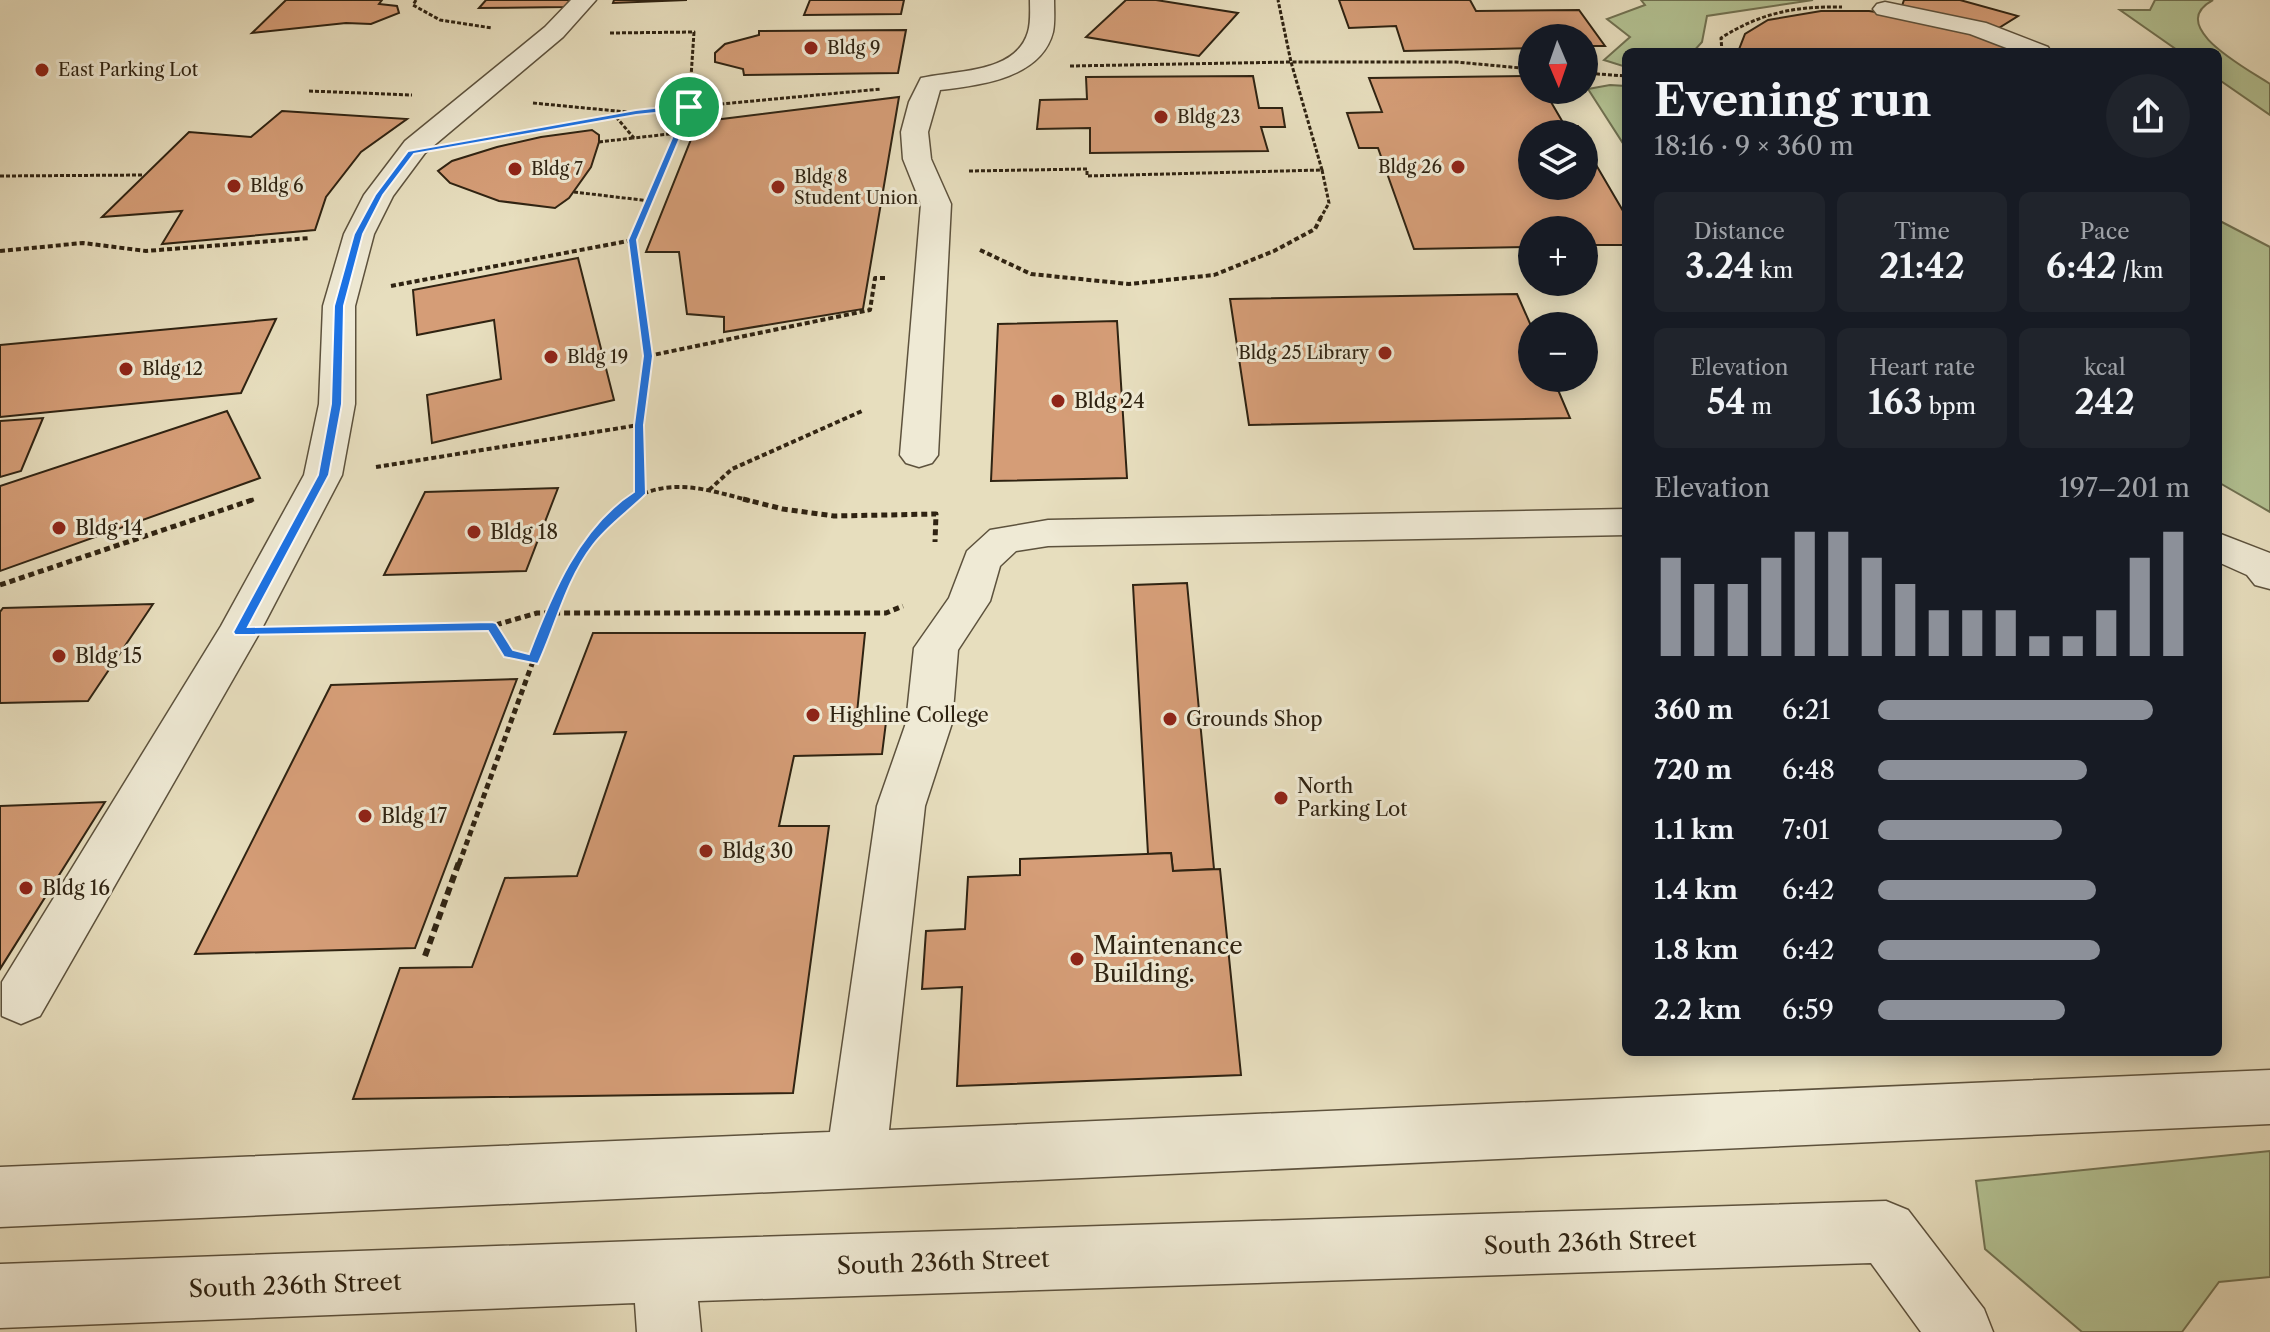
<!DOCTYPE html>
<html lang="en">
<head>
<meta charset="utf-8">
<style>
  :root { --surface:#171b24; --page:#20242c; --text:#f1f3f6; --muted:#9ea1a6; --accent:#8c9099 }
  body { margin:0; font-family:"Libre Caslon Text",serif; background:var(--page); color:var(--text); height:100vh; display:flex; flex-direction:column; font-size:30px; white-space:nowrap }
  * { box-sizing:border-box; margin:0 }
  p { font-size:26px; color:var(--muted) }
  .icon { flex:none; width:44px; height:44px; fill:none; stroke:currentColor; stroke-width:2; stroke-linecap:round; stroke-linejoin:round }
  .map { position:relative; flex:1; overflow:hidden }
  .details { position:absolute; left:1622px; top:48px; width:600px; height:1008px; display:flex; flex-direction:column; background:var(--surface); border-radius:12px; box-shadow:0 4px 20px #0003 }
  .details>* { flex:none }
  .needle { width:52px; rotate:178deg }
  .tools { position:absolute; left:1518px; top:24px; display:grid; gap:16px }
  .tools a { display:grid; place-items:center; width:80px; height:80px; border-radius:50%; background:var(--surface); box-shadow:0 4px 20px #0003; font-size:40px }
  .pin { position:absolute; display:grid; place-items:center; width:68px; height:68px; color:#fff; margin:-34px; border:4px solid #fff; border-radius:50%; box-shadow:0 2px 8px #0007 }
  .round { display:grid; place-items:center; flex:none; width:84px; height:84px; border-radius:42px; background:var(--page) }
  .overview { display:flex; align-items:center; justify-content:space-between; height:136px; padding:0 32px }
  h1 { font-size:44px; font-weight:700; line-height:60px }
  .stats { display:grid; grid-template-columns:repeat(3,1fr); gap:12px; height:136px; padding:8px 32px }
  .stats div { display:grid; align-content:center; border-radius:12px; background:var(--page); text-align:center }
  .stats b { font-size:34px; font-weight:700 }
  .stats small { font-size:22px; font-weight:400 }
  .stats p { font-size:22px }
  .chart { height:224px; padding:16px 32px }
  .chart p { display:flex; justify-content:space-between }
  .chart svg { width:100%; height:144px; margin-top:8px; stroke:var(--accent); stroke-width:6 }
  ul { padding:0 32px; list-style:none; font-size:26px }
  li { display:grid; grid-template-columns:128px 96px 1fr; align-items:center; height:60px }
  li i { height:20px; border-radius:10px; background:var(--accent) }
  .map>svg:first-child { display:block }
</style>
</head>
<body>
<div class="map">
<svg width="2270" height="1332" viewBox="0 0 2270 1332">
  <rect width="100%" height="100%" fill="#e7debe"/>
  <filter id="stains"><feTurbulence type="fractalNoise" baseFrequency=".0025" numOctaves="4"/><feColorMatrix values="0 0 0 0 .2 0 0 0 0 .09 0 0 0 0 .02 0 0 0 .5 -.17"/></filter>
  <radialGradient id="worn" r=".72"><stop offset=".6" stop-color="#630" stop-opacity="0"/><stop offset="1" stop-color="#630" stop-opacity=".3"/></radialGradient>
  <g fill="#b3c293" stroke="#717252" stroke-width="2">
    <path d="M1641,0h172l-106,16 -5,26 -9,10h-67v15l-22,-7 26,-23 -23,-18 38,-14z"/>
    <path d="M2155,0h58c-49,26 35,69 57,84v31l-52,-36v-27h-38l-60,-42h30z"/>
    <path d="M1610,85l16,1v62l-38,-59z"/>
    <path d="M2218,220l52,27v265l-52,-30z"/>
    <path d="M2270,1151v126l-51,5 -37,50h-100l-97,-83 -9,-68z"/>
  </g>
  <g fill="#d59d77" stroke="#2f2312" stroke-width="2">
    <path d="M286,0h96l-3,4 18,2 2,7 -28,11 -25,-1 -94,10z"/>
    <path d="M486,0h84l-5,7 -86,1z"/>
    <path d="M614,0h73l-74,3z"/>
    <path d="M810,0h94l-3,14 -97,1z"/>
    <path d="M1126,0h30l82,13 -39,43 -113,-19z"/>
    <path d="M1339,0h131l6,11 103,-1 26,36h-21v-8h-52v10l-128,3 -8,-25 -47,2z"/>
    <path d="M1904,0h56l58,16 -24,15 -93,-22z"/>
    <path d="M1821,11h48l51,7 50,13 48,21h-280l7,-18 23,-14z"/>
    <path d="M906,30l-8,43 -154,2 -1,-6 -28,-7v-9l10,-9 34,-9v-4z"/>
    <path d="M1253,76l6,32h23l3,19h-24l7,24 -178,2v-25l-53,1 3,-29 47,-1 -1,-22z"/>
    <path d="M1532,76v14h12l21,36h13l5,8h-51v52h52v-50l5,9 -4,1 41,70v29h-42v-15h-52v17l-118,2 -36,-101h-19l-12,-35 35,-1 -13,-34z"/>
    <path d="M899,97l-36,212 -139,23v-15l-37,-3 -8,-62h-33l52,-130z"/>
    <path d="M282,111l125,8 -46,33 -35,45 -11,33 -153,14 20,-33 -80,6 87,-85 62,5z"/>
    <path d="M592,130l7,5v7l-8,25 -22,31 -14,10 -56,-7 -49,-18 -12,-12 14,-10 45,-14 44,-10z"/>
    <path d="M578,258l36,142 -182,43 -5,-48 74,-16 -7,-59 -77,15 -4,-45z"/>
    <path d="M1517,294l15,34v50h21l17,40 -321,7 -19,-126z"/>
    <path d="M276,319l-35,74 -241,24v-72z"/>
    <path d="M1117,321l10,157 -136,3 7,-157z"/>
    <path d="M227,411l33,67 -260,93v-85z"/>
    <path d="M43,418l-22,53 -21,6v-56z"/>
    <path d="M558,488l-32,83 -142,4 41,-83z"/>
    <path d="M1187,583l27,286 -41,2 -2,-18 -23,1 -15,-269z"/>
    <path d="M153,604l-65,97 -88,2v-91l3,-4z"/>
    <path d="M593,633h272l-9,90 30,-1 -4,32 -88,2 -15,70h50l-36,267 -440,6 47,-131 72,-1 33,-89 72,-2 49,-144 -72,2z"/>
    <path d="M517,679l-102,269 -220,6 136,-269z"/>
    <path d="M105,802l-105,167v-163z"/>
    <path d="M1171,853l2,18 47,-2 21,206 -284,11 5,-99 -40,2 4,-58 39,-2 3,-52 52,-2v-16z"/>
  </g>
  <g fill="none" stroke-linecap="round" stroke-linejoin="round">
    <defs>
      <g id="minor">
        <path d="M571,0h25l-33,37 -138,116 -32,43 -19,38 -19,72v98l-13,71 -82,157 -220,384 -19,8 -19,-8v-34l219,-356 83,-151 15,-71 4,-98 21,-72 20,-39 41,-54 140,-114z"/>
        <path d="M1030,0h24c0,10 1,22 -1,32 -12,47 -74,53 -113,58l-12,42 3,27 20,45 -13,251 -6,8 -13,4 -13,-4 -6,-8 21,-251 -18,-45 -2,-27 8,-30 12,-24c33,-8 95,-4 107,-46 3,-10 2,-22 2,-32z"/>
        <path d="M1885,2l101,21 62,24 3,5h-34l-47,-18 -93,-20 -4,-5 4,-5z"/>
        <path d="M1626,509v26l-578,11 -32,5 -16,15 -10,35 -32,49 -6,73 -27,83 -36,324 1381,-60v54l-2270,103v-60l830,-35 47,-326 29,-83 8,-75 35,-50 18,-47 23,-21 58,-10z"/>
        <path d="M2218,533l52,20v36l-15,-4 -8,-10 -29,-13z"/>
        <path d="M1886,1201l22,9 76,99 9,23h-72l-50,-69 -1173,38 3,31h-64l-2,-29 -635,25v-64l664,-24z"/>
      </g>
    </defs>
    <use href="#minor" stroke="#5d523d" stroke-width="3"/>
    <g stroke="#2f2312" stroke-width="3" stroke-dasharray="4 2" stroke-linecap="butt">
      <path d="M416,0l-3,5 27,15 52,8"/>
      <path d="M610,33l84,-1 -5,75 -47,112"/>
      <path d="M1722,52l-1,-14c39,-25 75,-32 121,-31"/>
      <path d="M1070,66l221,-4 -13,-62"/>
      <path d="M1584,73l42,3"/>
      <path d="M309,91l103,4"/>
      <path d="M533,103l94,9"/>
      <path d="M616,117l18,21 44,-5"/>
      <path d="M495,138l141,-26 245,-23"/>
      <path d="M599,142l34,-4"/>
      <path d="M969,171l118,-2v7l235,-6 -31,-108h165l76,7"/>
      <path d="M0,176l144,-1"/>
      <path d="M574,192l76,9"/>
      <path d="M1320,219l9,-16 -7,-33"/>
    </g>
    <g stroke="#2f2312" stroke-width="4" stroke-dasharray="5 3" stroke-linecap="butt">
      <path d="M633,240l15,116"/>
      <path d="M980,250l51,24 98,10 85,-9 60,-24 41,-22 6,-12"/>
      <path d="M0,251l83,-8 63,8 164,-13"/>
      <path d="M391,286l242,-46 10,-23"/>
      <path d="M639,425l1,69"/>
      <path d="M376,467l263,-42 9,-69 222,-46 5,-32h11"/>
      <path d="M709,490l23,-21 130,-58"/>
      <path d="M249,501l6,-2"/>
      <path d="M629,501c40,-25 80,-11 122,0"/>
    </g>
    <g stroke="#2f2312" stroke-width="5" stroke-dasharray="6 4" stroke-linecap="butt">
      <path d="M743,499l40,10 51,7 102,-2 -1,28"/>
      <path d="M0,585l255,-86"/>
      <path d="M492,626l16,27 25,7"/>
      <path d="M296,631l196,-5 45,-13h349l17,-7"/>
      <path d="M459,864l92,-252 36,-68 45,-45"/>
    </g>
    <path stroke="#2f2312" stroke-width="6" stroke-dasharray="8 5" stroke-linecap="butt" d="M425,956l34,-94"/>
    <use href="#minor" fill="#efead5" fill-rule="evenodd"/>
  </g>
  <path fill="#1a73e8" stroke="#fff" stroke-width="2" fill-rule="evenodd" d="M689,104l4,3 -56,133 16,116 -9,69 2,69c-17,17 -38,31 -53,51 -27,35 -37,80 -55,119l-34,-7 -16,-26 -253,4 -2,-3 85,-157 13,-71 3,-98 20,-72 21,-39 33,-44 228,-41zM684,110l-56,130 15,116 -9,69v67c-55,35 -83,104 -105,162l-16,-4 -17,-27 -4,-1 -244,5 81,-152 13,-71 2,-98 19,-72 20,-39 31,-41 222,-39z"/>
  <g fill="#8f2418" stroke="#efead5" stroke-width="3">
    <circle cx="811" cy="48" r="8"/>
    <circle cx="42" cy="70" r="8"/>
    <circle cx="1161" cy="117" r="8"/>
    <circle cx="1458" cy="167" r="8"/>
    <circle cx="515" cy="169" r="8"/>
    <circle cx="234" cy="186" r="8"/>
    <circle cx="778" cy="187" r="8"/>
    <circle cx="1385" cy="353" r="8"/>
    <circle cx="551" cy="357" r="8"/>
    <circle cx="126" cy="369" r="8"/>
    <circle cx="1058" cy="401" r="8"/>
    <circle cx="59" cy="528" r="8"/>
    <circle cx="474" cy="532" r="8"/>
    <circle cx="59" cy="656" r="8"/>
    <circle cx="813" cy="715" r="8"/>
    <circle cx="1170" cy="719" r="8"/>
    <circle cx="1281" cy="798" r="8"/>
    <circle cx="365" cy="816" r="8"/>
    <circle cx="706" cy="851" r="8"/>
    <circle cx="26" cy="888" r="8"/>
    <circle cx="1077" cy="959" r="8"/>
  </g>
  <g text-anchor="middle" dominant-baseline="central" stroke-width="6" stroke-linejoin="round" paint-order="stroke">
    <g font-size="18" fill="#2f2312" stroke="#efead5" text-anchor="start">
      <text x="827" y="48">Bldg 9</text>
      <text x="58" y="70">East Parking Lot</text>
      <text x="1177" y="117">Bldg 23</text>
      <text x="1442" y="167" text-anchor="end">Bldg 26</text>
      <text x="531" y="169">Bldg 7</text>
      <text x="794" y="177">Bldg 8<tspan x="794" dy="21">Student Union</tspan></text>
      <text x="250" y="186">Bldg 6</text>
      <text x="1369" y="353" text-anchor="end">Bldg 25 Library</text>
      <text x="567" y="357">Bldg 19</text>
      <text x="142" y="369">Bldg 12</text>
    </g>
    <g font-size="20" fill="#2f2312" stroke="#efead5" text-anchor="start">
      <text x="1074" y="401">Bldg 24</text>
      <text x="75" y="528">Bldg 14</text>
      <text x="490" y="532">Bldg 18</text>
      <text x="75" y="656">Bldg 15</text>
      <text x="829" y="715">Highline College</text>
      <text x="1186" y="719">Grounds Shop</text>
      <text x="1297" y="786">North<tspan x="1297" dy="23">Parking Lot</tspan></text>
      <text x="381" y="816">Bldg 17</text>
      <text x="722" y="851">Bldg 30</text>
      <text x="42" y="888">Bldg 16</text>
    </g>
    <g font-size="24" fill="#2f2312" stroke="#efead5" text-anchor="start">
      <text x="1093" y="945">Maintenance<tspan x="1093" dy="28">Building.</tspan></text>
    </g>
    <g font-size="24" fill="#2f2312" stroke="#efead5">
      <text transform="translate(1590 1242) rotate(-2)">South 236th Street</text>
      <text transform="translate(943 1262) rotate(-2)">South 236th Street</text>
      <text transform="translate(295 1285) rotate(-2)">South 236th Street</text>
    </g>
  </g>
  <rect width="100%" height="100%" filter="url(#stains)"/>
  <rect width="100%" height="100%" fill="url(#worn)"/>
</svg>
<div class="tools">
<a><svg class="needle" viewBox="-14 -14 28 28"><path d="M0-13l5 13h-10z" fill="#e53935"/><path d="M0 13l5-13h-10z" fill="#9ea1a6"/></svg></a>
<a><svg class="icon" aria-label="layers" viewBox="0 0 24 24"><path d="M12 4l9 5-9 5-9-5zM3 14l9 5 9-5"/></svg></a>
<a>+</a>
<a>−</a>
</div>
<div class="pin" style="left:689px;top:107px;background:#1e9e55"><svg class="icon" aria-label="arrive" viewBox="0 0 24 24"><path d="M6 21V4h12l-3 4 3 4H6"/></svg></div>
<section class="details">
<div class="overview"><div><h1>Evening run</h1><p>18:16 · 9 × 360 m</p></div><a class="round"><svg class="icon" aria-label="share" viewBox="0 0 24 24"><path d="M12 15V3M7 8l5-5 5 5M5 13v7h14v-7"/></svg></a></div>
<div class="stats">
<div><p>Distance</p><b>3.24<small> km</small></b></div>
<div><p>Time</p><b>21:42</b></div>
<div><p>Pace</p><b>6:42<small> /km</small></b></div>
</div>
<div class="stats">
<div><p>Elevation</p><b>54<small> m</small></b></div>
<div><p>Heart rate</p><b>163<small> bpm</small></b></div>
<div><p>kcal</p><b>242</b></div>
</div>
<div class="chart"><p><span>Elevation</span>197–201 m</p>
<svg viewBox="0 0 160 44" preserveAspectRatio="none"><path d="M5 44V14M15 44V22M25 44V22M35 44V14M45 44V6M55 44V6M65 44V14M75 44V22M85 44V30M95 44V30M105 44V30M115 44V38M125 44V38M135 44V30M145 44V14M155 44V6"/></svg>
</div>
<ul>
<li><b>360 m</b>6:21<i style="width:88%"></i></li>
<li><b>720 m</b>6:48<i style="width:67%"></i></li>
<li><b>1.1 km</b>7:01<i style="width:59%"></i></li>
<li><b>1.4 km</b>6:42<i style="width:70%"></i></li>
<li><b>1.8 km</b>6:42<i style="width:71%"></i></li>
<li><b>2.2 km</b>6:59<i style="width:60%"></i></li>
</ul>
</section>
</div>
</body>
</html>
